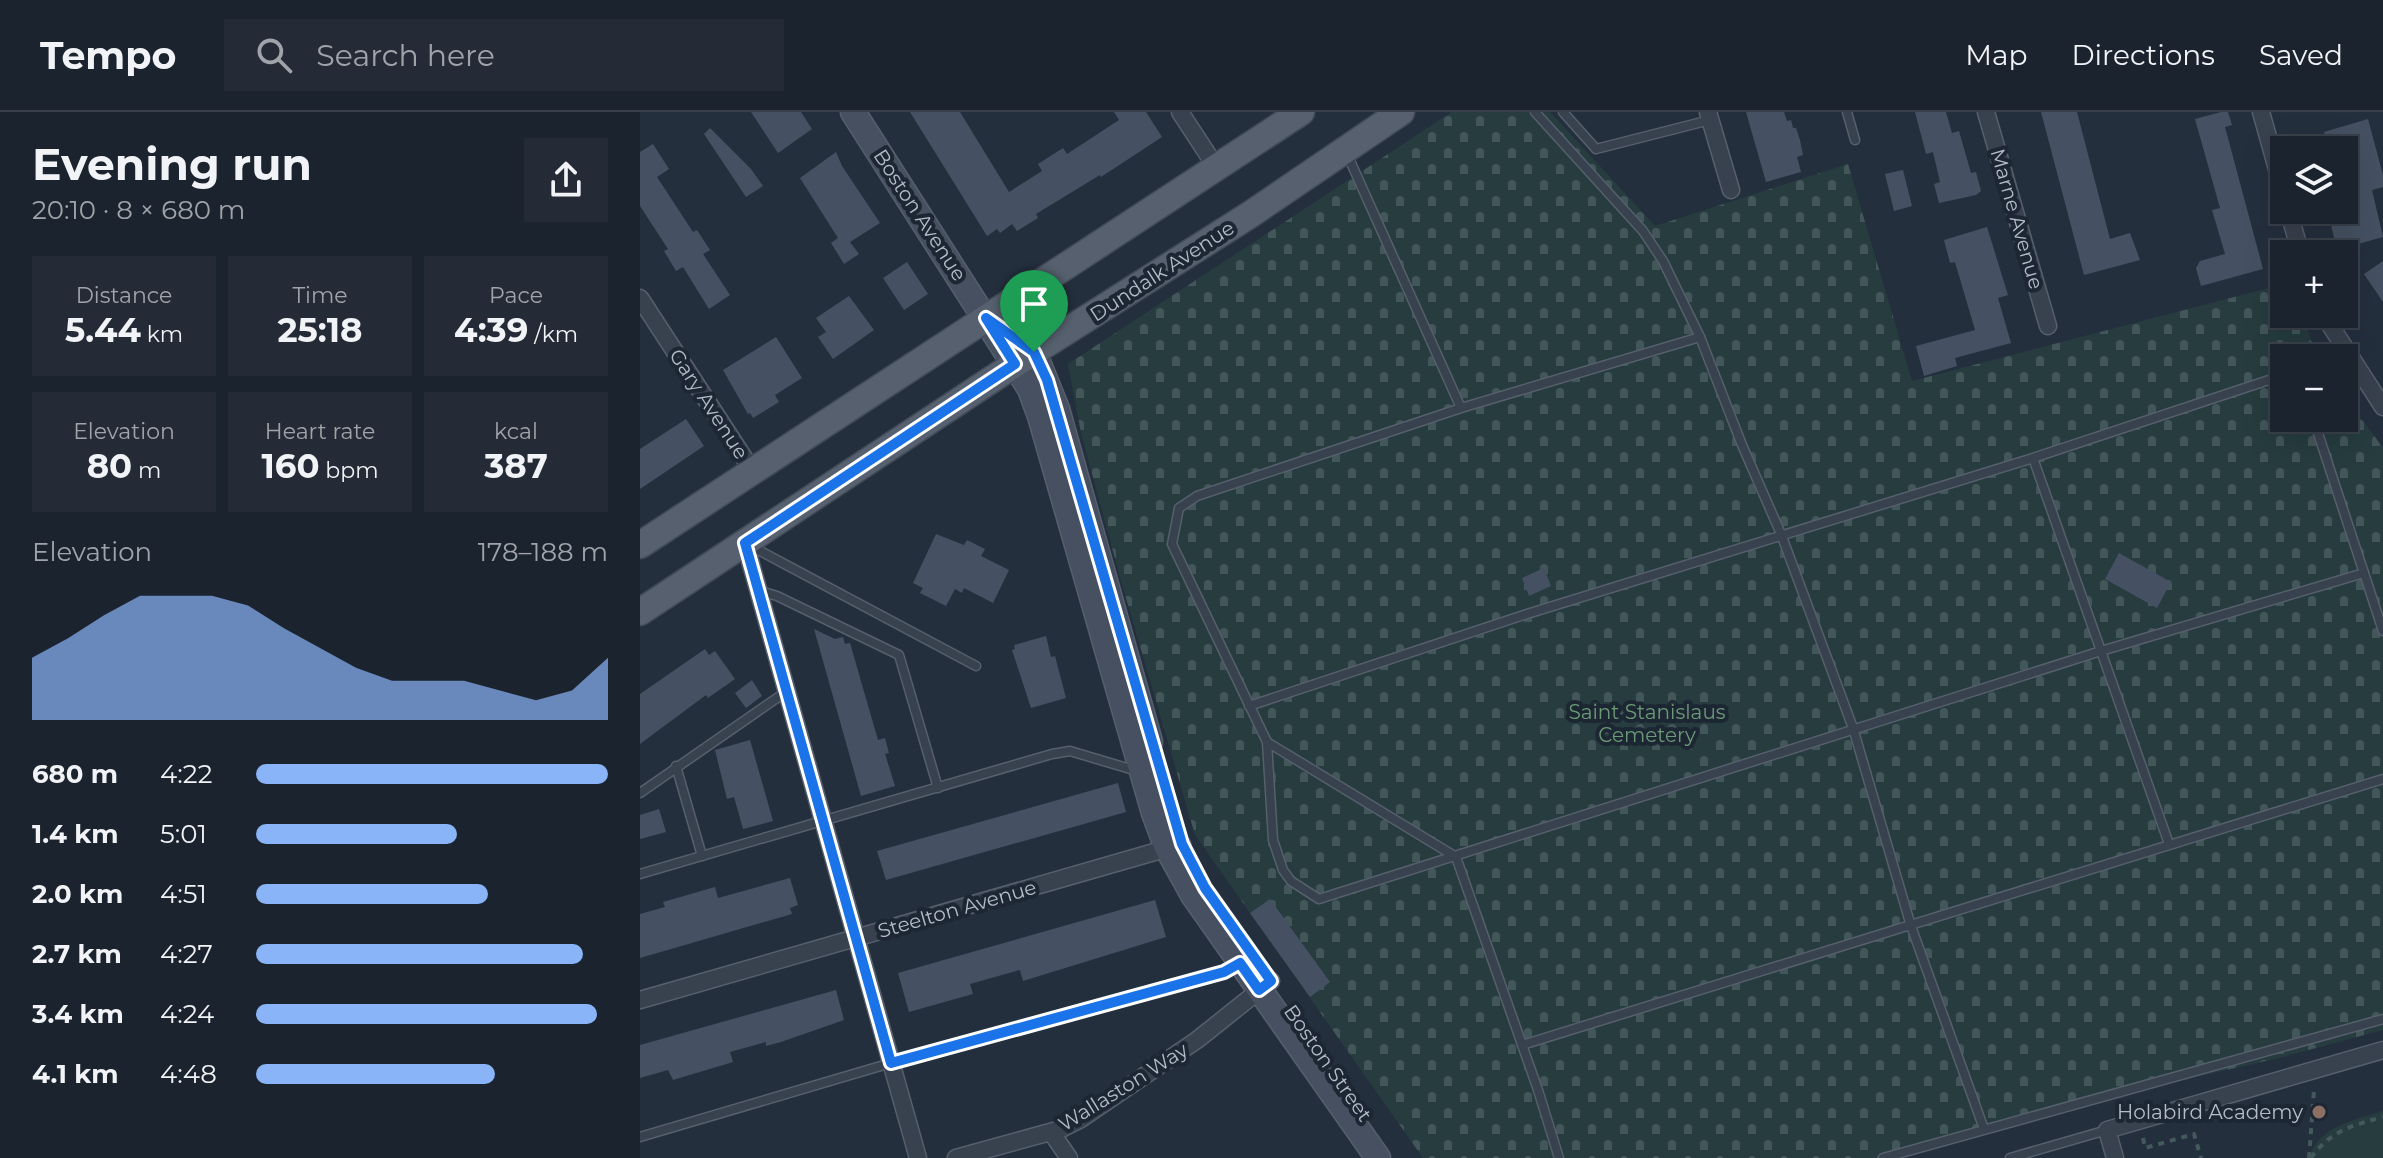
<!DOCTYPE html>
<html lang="en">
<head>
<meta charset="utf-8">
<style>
  :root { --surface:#1b232e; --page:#242b36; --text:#f1f3f6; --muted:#a0a4aa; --line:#39404a; --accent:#8ab4f8 }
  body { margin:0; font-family:Montserrat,sans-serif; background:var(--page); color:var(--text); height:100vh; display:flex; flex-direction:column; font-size:30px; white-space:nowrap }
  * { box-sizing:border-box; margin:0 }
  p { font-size:26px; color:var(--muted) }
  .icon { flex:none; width:44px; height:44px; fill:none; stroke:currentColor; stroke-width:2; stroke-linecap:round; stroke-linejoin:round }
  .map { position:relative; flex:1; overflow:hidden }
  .panel { display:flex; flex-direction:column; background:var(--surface); width:640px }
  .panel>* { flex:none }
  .buttons { position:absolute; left:1630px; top:24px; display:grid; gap:16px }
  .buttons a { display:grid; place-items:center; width:88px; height:88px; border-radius:0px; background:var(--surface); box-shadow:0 8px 32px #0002,0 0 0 2px var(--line); font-size:40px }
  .pin { position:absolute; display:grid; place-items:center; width:68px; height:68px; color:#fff; margin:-82px -34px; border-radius:50% 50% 50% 0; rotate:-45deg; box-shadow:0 0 8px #0007 }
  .pin .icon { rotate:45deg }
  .round { display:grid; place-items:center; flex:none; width:84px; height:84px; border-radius:0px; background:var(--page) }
  .headline { display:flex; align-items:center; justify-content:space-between; height:136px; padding:0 32px }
  h1 { font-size:44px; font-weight:700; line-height:60px }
  .stats { display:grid; grid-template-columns:repeat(3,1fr); gap:12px; height:136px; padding:8px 32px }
  .stats div { display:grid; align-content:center; border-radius:0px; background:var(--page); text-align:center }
  .stats b { font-size:34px; font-weight:700 }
  .stats small { font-size:22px; font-weight:400 }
  .stats p { font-size:22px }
  .chart { height:224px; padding:16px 32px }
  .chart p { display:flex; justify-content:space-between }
  .chart svg { width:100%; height:144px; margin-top:8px; fill:var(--accent); opacity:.7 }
  ul { padding:0 32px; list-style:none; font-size:26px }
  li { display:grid; grid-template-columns:128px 96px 1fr; align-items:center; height:60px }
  li i { height:20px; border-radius:10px; background:var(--accent) }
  header { display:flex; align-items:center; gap:48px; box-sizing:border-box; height:112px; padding:0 40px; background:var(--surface); border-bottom:2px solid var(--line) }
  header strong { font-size:38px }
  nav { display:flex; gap:44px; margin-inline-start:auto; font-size:28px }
  .search { width:560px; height:72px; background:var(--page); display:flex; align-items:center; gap:20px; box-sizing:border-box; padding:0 28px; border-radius:0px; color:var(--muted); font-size:30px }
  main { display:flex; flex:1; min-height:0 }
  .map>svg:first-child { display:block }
</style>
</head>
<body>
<header>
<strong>Tempo</strong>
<div class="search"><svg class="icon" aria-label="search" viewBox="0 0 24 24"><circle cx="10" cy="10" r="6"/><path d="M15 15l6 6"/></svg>Search here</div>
<nav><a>Map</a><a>Directions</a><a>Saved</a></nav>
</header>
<main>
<section class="panel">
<div class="headline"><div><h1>Evening run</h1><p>20:10 · 8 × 680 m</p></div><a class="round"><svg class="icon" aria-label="share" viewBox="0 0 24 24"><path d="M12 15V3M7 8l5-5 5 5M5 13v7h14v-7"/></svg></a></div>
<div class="stats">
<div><p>Distance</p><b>5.44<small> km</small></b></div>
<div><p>Time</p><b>25:18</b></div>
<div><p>Pace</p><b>4:39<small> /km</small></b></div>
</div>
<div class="stats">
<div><p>Elevation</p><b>80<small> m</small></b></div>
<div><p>Heart rate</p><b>160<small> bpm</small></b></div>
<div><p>kcal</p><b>387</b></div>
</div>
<div class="chart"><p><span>Elevation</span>178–188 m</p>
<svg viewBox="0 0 160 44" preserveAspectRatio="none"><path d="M0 44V25L10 19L20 12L30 6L40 6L50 6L60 9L70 16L80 22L90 28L100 32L110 32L120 32L130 35L140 38L150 35L160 25V44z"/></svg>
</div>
<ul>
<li><b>680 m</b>4:22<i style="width:100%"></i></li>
<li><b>1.4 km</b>5:01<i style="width:57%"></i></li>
<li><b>2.0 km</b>4:51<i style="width:66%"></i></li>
<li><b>2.7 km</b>4:27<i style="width:93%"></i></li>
<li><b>3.4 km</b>4:24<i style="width:97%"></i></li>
<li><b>4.1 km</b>4:48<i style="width:68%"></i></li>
</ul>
</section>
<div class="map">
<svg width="1743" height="1046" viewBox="0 0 1743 1046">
  <defs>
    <pattern id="cemetery-stones" width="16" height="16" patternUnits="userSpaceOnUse" patternTransform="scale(2)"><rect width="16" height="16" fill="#263c3f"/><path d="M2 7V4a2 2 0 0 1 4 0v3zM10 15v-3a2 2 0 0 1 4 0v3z" fill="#435659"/></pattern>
  </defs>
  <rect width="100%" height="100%" fill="#242f3e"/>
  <path fill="#263c3f" d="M1743,999v47h-74c9,-31 46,-39 74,-47z"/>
  <path fill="url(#cemetery-stones)" d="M812,0h98l105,114 193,-62 64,217 372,-97v30h18l10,29 10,15h-38v60h60v-24l39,54v582l-104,28 -202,46 -181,54h-473l-228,-323 -74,-254 -40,-148 -13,-69z"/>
  <g fill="#455162">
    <path d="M111,0h50l11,17 -34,24z"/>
    <path d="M270,0h50l49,80 33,-21 -4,-7 25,-16 4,6 52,-34 -5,-8h32l16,25 -61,40 -1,-2 -64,39 2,4 -21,13 -5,-7 -12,9 -3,-4 -10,7z"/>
    <path d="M1106,0h38l3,9 4,-1 2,8h3l4,12 3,15 -6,2 4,15 -35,10z"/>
    <path d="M1275,0h31l6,21 7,-2 12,42 5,-1 5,19 -5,4 -37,8 -5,-19 6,-2 -7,-30 -7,2z"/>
    <path d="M1401,0h36l33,127 20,-6 10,27 -56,15z"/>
    <path d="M1581,0h7l4,13 -7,2 38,142 -62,17 -5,-18 4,-7 25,-7 -13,-44 8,-2 -25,-89z"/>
    <path d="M1728,7l15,56v12l-11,3 11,47 -39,11 -2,-8 -7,2 -4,-17 13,-6v-69h-15l-5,-18z"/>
    <path d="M70,16l41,41 12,17 -17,11 -42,-63z"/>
    <path d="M13,32l16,25 -12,8 36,55 4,-2 13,20 -7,4 27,41 -21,14 -26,-42 -7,4 -12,-20 4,-2 -28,-43v-54z"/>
    <path d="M196,40l6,14 38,57 -30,19 9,12 -15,10 -13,-21 7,-5 -38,-60z"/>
    <path d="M1263,58l9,36 -18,5 -9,-37z"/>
    <path d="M1347,115l21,68 -10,3 13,45 -56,15 2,8 -33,10 -8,-30 59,-16 -20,-68 -5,1 -6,-23z"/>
    <path d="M1743,149v41l-19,-28z"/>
    <path d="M267,150l21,32 -24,16 -21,-32z"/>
    <path d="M209,184l25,34 -41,29 -15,-22 8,-5 -10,-14z"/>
    <path d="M136,225l26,41 -27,17 4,7 -26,16 -3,-5 -2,1 -25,-44z"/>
    <path d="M46,307l18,27 -64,43v-40z"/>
    <path d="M296,422l28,11 3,-5 18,9 -4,7 28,14 -16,33 -29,-15 -2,5 -7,-4 -9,17 -26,-13 3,-5 -10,-5z"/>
    <path d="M1479,441l52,29 -14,26 -52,-29z"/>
    <path d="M904,456l7,18 -22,10 -7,-18z"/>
    <path d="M174,517l21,10 8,-2 2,7 5,-1 28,97 7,-2 4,15 -4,1 10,32 -34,10z"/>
    <path d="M406,524l5,21 4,-1 11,42 -35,10 -19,-58 3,-1 -1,-4z"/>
    <path d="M65,537l4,6 6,-4 20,28 -27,19 -2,-3 -66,49v-50z"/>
    <path d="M112,568l10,16 -16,12 -11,-15z"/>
    <path d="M110,628l23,81 -30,8 -9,-32 -7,2 -12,-49z"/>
    <path d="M478,671l8,29 -240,68 -9,-29z"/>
    <path d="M19,697l7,23 -26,7v-24z"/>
    <path d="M150,766l8,27 -8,3 2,6 -152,44v-44l25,-7 -2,-5 52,-15 3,11z"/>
    <path d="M630,787l60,83 -20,15 -60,-84z"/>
    <path d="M515,788l11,37 -143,44 -3,-11 -50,14 3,10 -64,18 -11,-39z"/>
    <path d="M196,878l8,30 -63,22 -15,4v-4l-36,10 3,10 -60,18 -5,-10 -28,8v-33z"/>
  </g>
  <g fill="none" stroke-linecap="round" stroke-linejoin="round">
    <defs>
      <g id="lane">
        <path d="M895,0l108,119 20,30 37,76 42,108 39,89 72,194 58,198 73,203"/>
        <path d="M923,0l33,37 114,-29"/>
        <path d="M1207,0l8,28"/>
        <path d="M707,42l114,254"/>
        <path d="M1060,225l-239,71 -264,88 -18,12 -7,36 95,198 6,98 10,30 8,11 28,18 782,-248 263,-78 19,58"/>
        <path d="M1673,306l51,155"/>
        <path d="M1393,346l245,-81h6"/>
        <path d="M109,433l227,121"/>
        <path d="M120,479l17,5 122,59 39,133"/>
        <path d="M609,594l278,-92 506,-156 136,386"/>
        <path d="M627,630l189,115 82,233 21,68"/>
        <path d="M36,654l26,90"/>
        <path d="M0,681l147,-102"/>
        <path d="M0,762l412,-120 18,-3 67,20"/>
        <path d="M882,933l861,-266"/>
        <path d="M0,1025l251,-74 333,-91 15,-8"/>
        <path d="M1243,1046l500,-139"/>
        <path d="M1370,1046l97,-28"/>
      </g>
      <g id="street">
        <path d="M540,0l36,55"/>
        <path d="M1068,0l23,78"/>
        <path d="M1346,0l62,214"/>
        <path d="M1621,0l23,82"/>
        <path d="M1648,98l13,44"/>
        <path d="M0,186l112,172"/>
        <path d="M1683,202l60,93"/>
        <path d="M105,431l173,615"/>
        <path d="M0,888l542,-156"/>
        <path d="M411,1020l18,26"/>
        <path d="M316,1046l105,-29 20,-10 116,-79 74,-59"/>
        <path d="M1475,1046l-8,-28 276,-80"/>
      </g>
      <g id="secondary">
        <path d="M213,0l177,277 10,27 114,397 13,35 26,47 185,263"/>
        <path d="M377,229l17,11 23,57 93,333"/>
      </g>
      <g id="primary">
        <path d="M0,433l661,-433"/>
        <path d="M0,500l375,-248 236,-150 150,-102"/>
      </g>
    </defs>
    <use href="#lane" stroke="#565f6c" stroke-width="11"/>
    <use href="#street" stroke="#565f6c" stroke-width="19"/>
    <use href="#secondary" stroke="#565f6c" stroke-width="27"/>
    <use href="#primary" stroke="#414a57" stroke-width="29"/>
    <g stroke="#44595c" stroke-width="4" stroke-dasharray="6 6" stroke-linecap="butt">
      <path d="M1503,1026l2,10 49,-14 7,24"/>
      <path d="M1669,1046l5,-68"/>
      <path d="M1671,1046c19,-27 42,-33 72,-41"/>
    </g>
    <use href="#lane" stroke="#38414e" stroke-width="8"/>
    <use href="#street" stroke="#38414e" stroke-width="16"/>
    <use href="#secondary" stroke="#465061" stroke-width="24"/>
    <use href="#primary" stroke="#56606e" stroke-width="26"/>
  </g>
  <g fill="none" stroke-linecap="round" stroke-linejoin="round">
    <defs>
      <path id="route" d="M346,206l48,34 13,28 135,464 23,44 66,93 -12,9 -19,-27 -16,9 -333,91 -146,-520 270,-179z"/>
    </defs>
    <use href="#route" stroke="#fff" stroke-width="16"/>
    <use href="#route" stroke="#1a73e8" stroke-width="10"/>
  </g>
  <circle fill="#8d6e63" stroke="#1d2633" stroke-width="3" cx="1679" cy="1000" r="8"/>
  <g text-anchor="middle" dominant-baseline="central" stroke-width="8" stroke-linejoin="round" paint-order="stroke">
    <g font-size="20" fill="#b4bcc9" stroke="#1d2633">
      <text transform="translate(280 103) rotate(57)">Boston Avenue</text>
      <text transform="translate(1377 107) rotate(74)">Marne Avenue</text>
      <text transform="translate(522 159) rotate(-33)">Dundalk Avenue</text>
      <text transform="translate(69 292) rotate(57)">Gary Avenue</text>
      <text transform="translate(317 797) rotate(-16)">Steelton Avenue</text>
      <text transform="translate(688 951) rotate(55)">Boston Street</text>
      <text transform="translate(483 975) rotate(-32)">Wallaston Way</text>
    </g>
    <g font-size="20" fill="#6b9a76" stroke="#1d2633">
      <text x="1007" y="600">Saint Stanislaus<tspan x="1007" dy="23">Cemetery</tspan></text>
    </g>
    <g font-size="20" fill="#b4bcc9" stroke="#1d2633" text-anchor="end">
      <text x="1663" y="1000">Holabird Academy</text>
    </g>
  </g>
</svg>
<div class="buttons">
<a><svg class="icon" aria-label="layers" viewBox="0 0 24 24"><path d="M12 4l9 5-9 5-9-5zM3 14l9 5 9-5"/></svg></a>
<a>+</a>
<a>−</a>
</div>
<div class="pin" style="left:394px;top:240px;background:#1e9e55"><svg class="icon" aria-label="arrive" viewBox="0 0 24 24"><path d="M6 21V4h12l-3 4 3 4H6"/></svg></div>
</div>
</main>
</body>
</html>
